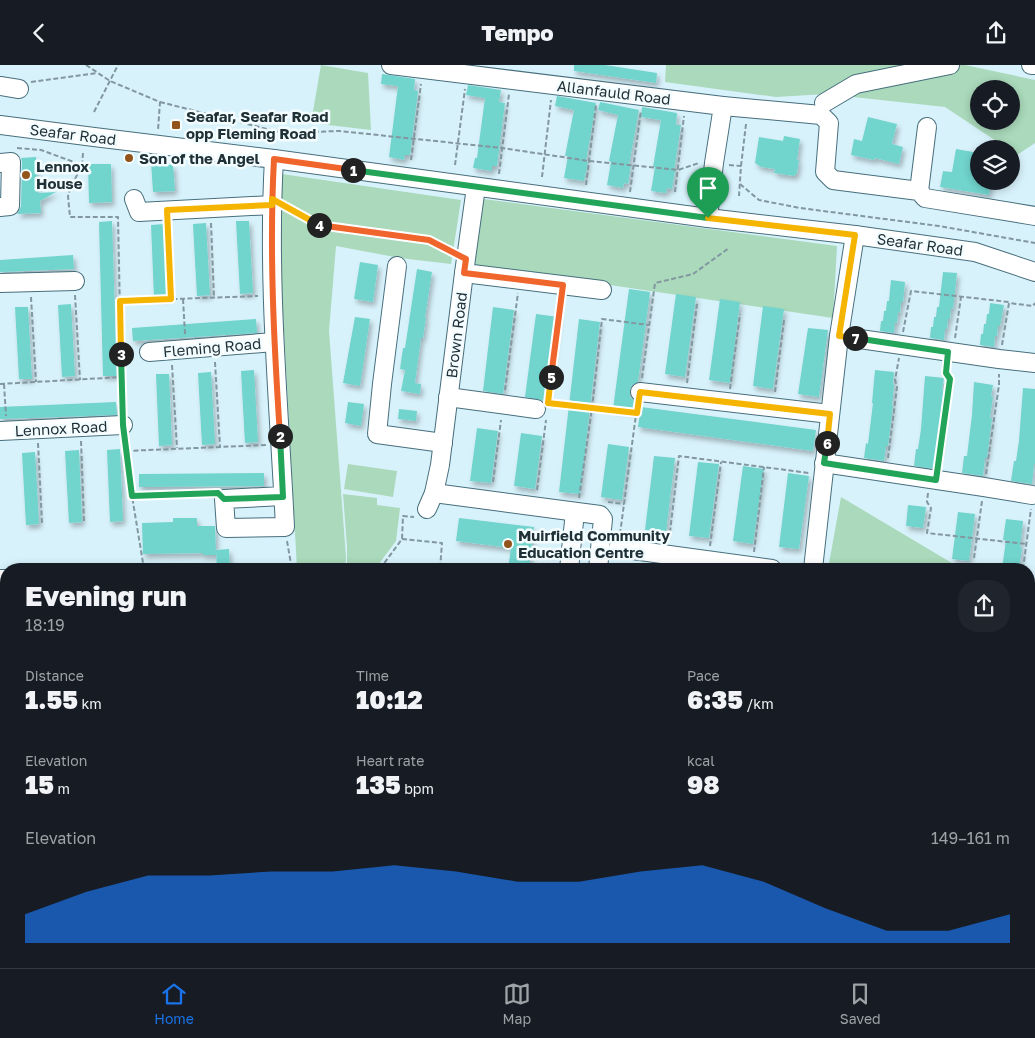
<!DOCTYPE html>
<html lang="en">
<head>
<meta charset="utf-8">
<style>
  :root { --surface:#171b24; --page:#20242c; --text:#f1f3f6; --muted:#9ea1a6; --line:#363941; --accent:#1a73e8 }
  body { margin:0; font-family:"Golos Text",sans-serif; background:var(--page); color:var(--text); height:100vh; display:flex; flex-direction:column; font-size:19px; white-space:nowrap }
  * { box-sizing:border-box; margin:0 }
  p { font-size:16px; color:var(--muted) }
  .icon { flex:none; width:28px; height:28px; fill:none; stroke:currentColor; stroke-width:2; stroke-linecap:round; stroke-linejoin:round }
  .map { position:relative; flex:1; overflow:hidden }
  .details { position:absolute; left:0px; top:498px; width:1035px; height:406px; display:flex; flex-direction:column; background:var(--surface); border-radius:20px 20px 0 0; box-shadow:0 2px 8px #0003 }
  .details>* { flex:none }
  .buttons { position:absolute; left:970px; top:15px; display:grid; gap:10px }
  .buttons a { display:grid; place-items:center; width:50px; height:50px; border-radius:50%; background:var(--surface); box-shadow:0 2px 8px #0003; font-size:25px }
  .pin { position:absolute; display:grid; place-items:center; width:42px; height:42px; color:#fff; margin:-51px -21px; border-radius:50% 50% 50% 0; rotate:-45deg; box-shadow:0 0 5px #0007 }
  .pin .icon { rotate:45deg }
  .km { position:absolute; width:25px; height:25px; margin:-12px; border-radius:50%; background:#222; color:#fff; font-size:14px; line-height:25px; text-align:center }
  .round { display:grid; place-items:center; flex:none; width:52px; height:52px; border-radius:20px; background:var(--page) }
  .overview { display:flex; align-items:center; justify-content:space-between; height:85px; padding:0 25px }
  h1 { font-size:28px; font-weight:800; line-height:38px }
  .figures { display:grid; grid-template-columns:repeat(3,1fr); gap:8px; height:85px; padding:5px 25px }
  .figures div { display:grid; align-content:center }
  .figures b { font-size:25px; font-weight:800 }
  .figures small { font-size:14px; font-weight:400 }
  .figures p { font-size:14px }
  .chart { height:140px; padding:10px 25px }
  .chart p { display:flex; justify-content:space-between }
  .chart svg { width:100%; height:90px; margin-top:5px; fill:var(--accent); opacity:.7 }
  header { display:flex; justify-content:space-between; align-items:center; height:65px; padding:0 25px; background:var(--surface); font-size:22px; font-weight:800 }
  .menu { display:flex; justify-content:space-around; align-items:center; height:70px; border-top:1px solid var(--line); background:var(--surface); font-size:14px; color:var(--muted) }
  .menu a { display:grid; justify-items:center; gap:2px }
  .menu .current { color:var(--accent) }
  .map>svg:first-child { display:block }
</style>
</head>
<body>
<header><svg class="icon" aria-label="back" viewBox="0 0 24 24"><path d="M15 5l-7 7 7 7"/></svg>Tempo<svg class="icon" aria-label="share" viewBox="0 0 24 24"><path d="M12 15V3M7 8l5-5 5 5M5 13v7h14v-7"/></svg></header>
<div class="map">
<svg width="1035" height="903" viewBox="0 0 1035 903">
  <defs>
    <filter id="shadow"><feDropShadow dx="2.5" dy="4" stdDeviation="2.5" flood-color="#0004"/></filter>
  </defs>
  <rect width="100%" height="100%" fill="#d8f2fb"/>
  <g fill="#aad9bb" fill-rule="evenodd">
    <path d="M321,0l47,8 3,57 -60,-7z"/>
    <path d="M666,0h299l70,15v63l-18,12 -6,-4v-2h-3l-63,-42 -119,-13 -50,3 -111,-15zM979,24h32v32h-32z"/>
    <path d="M282,109l179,26 -10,64 -51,-6 -64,-12 -7,85 17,226 -1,12h-48l-19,-348z"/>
    <path d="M483,134l354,47 -4,72 -358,-53z"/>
    <path d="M348,399l49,7 -4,26 -49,-8z"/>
    <path d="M343,429l34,4v7l23,3 -4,33 -21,28h-28v-22z"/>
    <path d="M841,432l121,72h-134z"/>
    <path d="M1029,559l6,3v27l-6,-1z"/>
  </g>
  <g fill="#71d4cd" filter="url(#shadow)">
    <path d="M574,0h31l52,8 -1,10 -82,-12z"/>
    <path d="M382,9l33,5 -1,11 4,1 -8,64h-5l-1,5 -15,-3 9,-71 -17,-2z"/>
    <path d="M468,20l33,5 -2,12 6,1 -8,63h-5v5l-19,-3 2,-10h2l8,-60 -19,-3z"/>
    <path d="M557,31l39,7 -10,58 2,1 -4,19 -20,-3 4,-22h-3l9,-46 -19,-4z"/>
    <path d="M600,37l39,8 -10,55h2l-3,19 -4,-1 -1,5 -16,-3 4,-23 -2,-1 9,-46 -20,-5z"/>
    <path d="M642,42l35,6 -1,12h5l-7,46h1l-3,18 -5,-1 -1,5 -15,-2 4,-24h-2l8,-47 -20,-3z"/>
    <path d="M868,52l29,7 -5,20 11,3 -4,17 -24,-6 -1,2 -23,-5 3,-16 8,2z"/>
    <path d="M784,71l16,3 -3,21h2l-2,13 -3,3 -20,-3 1,-4 -14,-2 -6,-4 4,-26 24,4z"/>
    <path d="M956,84l23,4v28h12l-2,14 -49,-8 3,-16 9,1z"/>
    <path d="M36,92l2,36 18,-1 -16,9 1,12 -24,1 2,-3 2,-5 1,-44 -1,-4z"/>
    <path d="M151,97l22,3 2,26 -22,1z"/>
    <path d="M88,99h23l1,38 -23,1z"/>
    <path d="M112,156l5,155h-14l-4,-154z"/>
    <path d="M236,156h13l4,72 -13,1z"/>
    <path d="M206,158l4,72 -13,1 -4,-72z"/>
    <path d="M164,159l3,73h-13l-3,-72z"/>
    <path d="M73,190l1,14 -74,3v-12z"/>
    <path d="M360,197l18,3 -5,37 -19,-3z"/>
    <path d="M417,204l15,3 -7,45h1l-3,21h-2l-6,45 6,1 -1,10 -19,-3 4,-21 -5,-1 3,-21h2z"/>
    <path d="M943,207l14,1 -4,36 -2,-1 -1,11h-2l-1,10h-2l-1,11 -14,-2 1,-11h2l1,-10h2l1,-10h2z"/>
    <path d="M891,215l14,2 -2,20h-2l-1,11 -2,-1 -1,11 -2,-1 -1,11 -14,-2 1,-10h2l1,-10h2l1,-10h2z"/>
    <path d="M629,224l21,3 -12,90 -6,3 -2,5v7l5,4 -1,11 -21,-3z"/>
    <path d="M676,229l20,3 -11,80 -20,-3z"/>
    <path d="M720,234l20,3 -10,81 -21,-3z"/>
    <path d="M990,238l14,2 -4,21h-2l-1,10h-2l-1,11 -14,-2 1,-11h2l1,-10h2l1,-10h2z"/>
    <path d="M71,239l4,72 -13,1 -4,-72z"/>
    <path d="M763,241l21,3 -11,80 -20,-3z"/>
    <path d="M15,242h13l4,72h-13z"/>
    <path d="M493,242l21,3 -11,84 -20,-3z"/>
    <path d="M536,249l22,3 -12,84 -21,-4z"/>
    <path d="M355,252l15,2 -10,67 -17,-3z"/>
    <path d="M256,254l1,14 -124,8 -1,-13z"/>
    <path d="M579,254l21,3 -20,172 -21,-2z"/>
    <path d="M808,263l20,2 -9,67 -21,-3z"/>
    <path d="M254,305l4,72 -13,1 -4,-72z"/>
    <path d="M875,305l19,2 -1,12 1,1 -2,21h1l-5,40h-2l-2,15 -20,-3 2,-15 2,1 5,-41h-1z"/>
    <path d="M211,307l4,72 -13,1 -4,-72z"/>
    <path d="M156,309h13l3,71 -13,1z"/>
    <path d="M925,311l19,2 -2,12h2l-3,21h2l-5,41h-2l-2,17 -20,-3 2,-17h2l3,-20z"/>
    <path d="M974,317l19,3 -2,11 2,1 -3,21h2l-5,40h-2l-2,18 -21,-3 2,-17h3l5,-41z"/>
    <path d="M1023,323l12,1v75h-1l-2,20 -21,-3 3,-20h2l3,-20z"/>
    <path d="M116,337l1,13 -117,4v-12z"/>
    <path d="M348,337l16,2 -3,22 -16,-3z"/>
    <path d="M641,342l175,23 -3,21 -175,-24z"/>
    <path d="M399,344l18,2 -1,10 -18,-2z"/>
    <path d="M477,363l21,3 -7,52 -21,-2z"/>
    <path d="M521,368l21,3 -7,53 -21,-3z"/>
    <path d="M608,379l21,3 -7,53 -21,-3z"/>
    <path d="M120,384l3,72 -13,1 -3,-72z"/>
    <path d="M79,385l3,72 -13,1 -4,-72z"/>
    <path d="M35,387l4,72 -13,1 -4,-72z"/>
    <path d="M654,391l21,2 -9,74 -21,-2z"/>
    <path d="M698,397l21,2 -10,74 -20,-2z"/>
    <path d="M743,401l21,3 -11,75 -20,-3z"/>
    <path d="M264,408v13l-125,1v-13z"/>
    <path d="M788,408l21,3 -10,73 -20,-2z"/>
    <path d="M908,440l18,2 -3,21 -17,-2z"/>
    <path d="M958,447l17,2 -6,47 -17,-2z"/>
    <path d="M173,453h24v8h18l1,29h-13v-2l-60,1 -1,-31 31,-1z"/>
    <path d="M459,453l75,9 -5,42h-21l3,-21 -55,-7z"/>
    <path d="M1006,454l17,2 -3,26 2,1 -3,21h-17l4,-29h-3z"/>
    <path d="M229,484l1,20h-13l-1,-19z"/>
  </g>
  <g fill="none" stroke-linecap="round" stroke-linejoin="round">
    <defs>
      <g id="minor">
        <path d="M391,0l332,41 -9,57 -6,55"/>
        <path d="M1031,0h4"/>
        <path d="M0,21l19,3"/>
        <path d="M824,38l32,-19 94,-19"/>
        <path d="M723,41l98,9 8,8 -4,49 8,8 86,11 6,7 110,18"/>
        <path d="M0,60l94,12 180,22 434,59 147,17 120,17 60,20"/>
        <path d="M274,94c-7,123 5,245 11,368l-59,1 -2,-29 59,-3"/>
        <path d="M0,98l11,-1 -1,44 -10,1"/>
        <path d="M919,126l8,-64"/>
        <path d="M134,134l5,13 133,-7"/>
        <path d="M397,201l-15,118 -5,50 66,9"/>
        <path d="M464,208l138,17"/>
        <path d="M0,218l75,-2"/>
        <path d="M839,271l160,23 36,4"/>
        <path d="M149,287l125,-10"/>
        <path d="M640,327l190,22"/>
        <path d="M448,332l88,12"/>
        <path d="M0,366l123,-6"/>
        <path d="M824,398l160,24 48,8"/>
        <path d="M434,428l6,-28 24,-192 12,-86"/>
        <path d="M427,444l7,-16 166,22 3,4 -5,50"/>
        <path d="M618,483l154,21"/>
        <path d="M569,504l6,-57"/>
        <path d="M813,504l26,-233 16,-101"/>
        <path d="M0,514h6"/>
        <path d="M0,540l6,-1"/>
        <path d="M1029,634l6,-19"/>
        <path d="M0,877h6"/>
        <path d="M264,898l14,5"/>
        <path d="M344,898l4,5"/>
        <path d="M111,903l1,-5"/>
        <path d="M304,903l4,-5"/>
        <path d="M488,903l1,-5"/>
      </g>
      <g id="major">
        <path d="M1029,699l6,-2"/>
        <path d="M0,732l6,1"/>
        <path d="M0,749h6"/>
        <path d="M1029,751l6,-14"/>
        <path d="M1029,778h6"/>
        <path d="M987,898l2,5"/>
        <path d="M1016,903v-5"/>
        <path d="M1032,903v-90l3,-17"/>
      </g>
    </defs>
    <use href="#minor" stroke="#476e7c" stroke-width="20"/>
    <use href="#major" stroke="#ced1d3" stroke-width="24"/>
    <g stroke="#82979f" stroke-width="2" stroke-dasharray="5 2.5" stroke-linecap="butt">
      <path d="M86,0l24,16 50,21 -2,28"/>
      <path d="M31,17l67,-9"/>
      <path d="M160,37l123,31 56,-2 163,17 87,13 89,9 21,-7"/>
      <path d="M94,47l24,-47"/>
      <path d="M17,83l24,2 41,15"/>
      <path d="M83,88l-1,12 -12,24 -2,7 2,21h48l4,192"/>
      <path d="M411,95l10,-76"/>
      <path d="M455,100l10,-76"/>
      <path d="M729,100l12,1 -2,30"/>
      <path d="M741,101l5,-42"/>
      <path d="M499,109l10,-80"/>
      <path d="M542,112l9,-77"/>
      <path d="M740,119l19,16 41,8 139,18 96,17"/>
      <path d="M586,120l10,-80"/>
      <path d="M630,127l11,-82"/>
      <path d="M675,127l9,-76"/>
      <path d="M286,142l32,18 111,15 24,13"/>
      <path d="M211,158l3,75"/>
      <path d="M167,159l4,75"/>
      <path d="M75,230l5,85"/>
      <path d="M31,232l5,85"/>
      <path d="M183,234l2,35"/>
      <path d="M120,236l138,-5"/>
      <path d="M903,267l8,-41 98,11"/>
      <path d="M955,273l6,-41"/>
      <path d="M1002,280l7,-42 24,3 2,-3"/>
      <path d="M215,297l5,85"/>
      <path d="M172,300l5,83"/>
      <path d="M642,313l13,-95 38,-9 36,-26"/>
      <path d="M687,318l10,-79"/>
      <path d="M0,319l122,-7"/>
      <path d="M4,319l2,32"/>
      <path d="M730,324l10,-75"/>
      <path d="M505,325l13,-97"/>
      <path d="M775,327l9,-72"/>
      <path d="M548,336l13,-102"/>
      <path d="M550,338l87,10"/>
      <path d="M125,374l7,57 12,73"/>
      <path d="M81,376l3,80"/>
      <path d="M38,378l4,80"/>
      <path d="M126,386l140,-6"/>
      <path d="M888,393l9,-71 -2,-7 4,-22"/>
      <path d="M938,400l12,-86 -4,-6 1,-6"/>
      <path d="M986,409l13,-89v-11"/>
      <path d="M493,417l8,-62"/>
      <path d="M537,425l9,-70"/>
      <path d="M928,428l-1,9 4,6 -4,25 99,11"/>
      <path d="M132,431l80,-3"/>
      <path d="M579,433l13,-90 10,-89 47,6"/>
      <path d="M608,437l16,2"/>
      <path d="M620,469l17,-127"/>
      <path d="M402,474l40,4 -2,26"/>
      <path d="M669,475l10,-84 130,17"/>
      <path d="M287,476l4,23 -1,5"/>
      <path d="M710,481l11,-84"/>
      <path d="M754,487l10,-85"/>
      <path d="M974,493l8,-57"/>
      <path d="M380,504l22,-30 1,-23 11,1"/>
      <path d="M1023,504l8,-60"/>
      <path d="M1029,550l6,3"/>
      <path d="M6,690v-5"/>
      <path d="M53,903v-5"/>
      <path d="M754,903l1,-5"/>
    </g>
    <use href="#minor" stroke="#fff" stroke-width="18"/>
    <use href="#major" stroke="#cadffa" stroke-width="21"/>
    <defs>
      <path id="major-bridge" d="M1029,802h6"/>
    </defs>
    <use href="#major-bridge" stroke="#ced1d3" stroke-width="24" stroke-linecap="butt"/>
    <use href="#major-bridge" stroke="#cadffa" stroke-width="21"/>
  </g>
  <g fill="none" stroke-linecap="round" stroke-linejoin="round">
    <defs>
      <path id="split-1" d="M353,105l355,48"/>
      <path id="split-2" d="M280,371c-6,-92 -11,-185 -6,-277l79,11"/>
      <path id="split-3" d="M121,289l2,71 9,71 86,-3 6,6 59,-2 -3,-61"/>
      <path id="split-4" d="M121,289l-1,-53 51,-2 -4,-89 105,-5v-6l47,26"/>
      <path id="split-5" d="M319,160l110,15 37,19 -2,14 99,12 -12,92"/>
      <path id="split-6" d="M551,312l-3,26 89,10 3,-21 190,22 -3,29"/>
      <path id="split-7" d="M827,378l-3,20 112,17 14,-101 -4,-6 2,-21 -93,-14"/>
      <path id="split-8" d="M708,153l147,17 -16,101 16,2"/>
    </defs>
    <use href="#split-1" stroke="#fff" stroke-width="10"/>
    <use href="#split-2" stroke="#fff" stroke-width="10"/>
    <use href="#split-3" stroke="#fff" stroke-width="10"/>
    <use href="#split-4" stroke="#fff" stroke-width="10"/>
    <use href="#split-5" stroke="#fff" stroke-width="10"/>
    <use href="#split-6" stroke="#fff" stroke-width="10"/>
    <use href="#split-7" stroke="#fff" stroke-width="10"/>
    <use href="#split-8" stroke="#fff" stroke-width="10"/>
    <use href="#split-1" stroke="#22a559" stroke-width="6"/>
    <use href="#split-2" stroke="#f0652b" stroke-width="6"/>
    <use href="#split-3" stroke="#22a559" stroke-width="6"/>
    <use href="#split-4" stroke="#f5b400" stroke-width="6"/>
    <use href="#split-5" stroke="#f0652b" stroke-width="6"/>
    <use href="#split-6" stroke="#f5b400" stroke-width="6"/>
    <use href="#split-7" stroke="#22a559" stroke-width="6"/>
    <use href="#split-8" stroke="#f5b400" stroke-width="6"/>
  </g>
  <g fill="#93541b" stroke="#f3fcff" stroke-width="2">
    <rect x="171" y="55" width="10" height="10" rx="2.5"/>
    <circle cx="129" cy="93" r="5"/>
    <circle cx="26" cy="110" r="5"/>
    <circle cx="508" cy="479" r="5"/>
  </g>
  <g text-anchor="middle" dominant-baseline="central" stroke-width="5" stroke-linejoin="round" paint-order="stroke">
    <g font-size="15" fill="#1f3036" stroke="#f3fcff">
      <text transform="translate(614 27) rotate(7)">Allanfauld Road</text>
      <text transform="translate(73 69) rotate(7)">Seafar Road</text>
      <text transform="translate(920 179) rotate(8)">Seafar Road</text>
      <text transform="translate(456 270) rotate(-83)">Brown Road</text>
      <text transform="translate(212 282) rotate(-5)">Fleming Road</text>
      <text transform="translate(61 363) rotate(-3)">Lennox Road</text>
    </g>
    <g font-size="15" font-weight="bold" fill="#1f3036" stroke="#f3fcff" text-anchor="start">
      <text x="186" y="51">Seafar, Seafar Road<tspan x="186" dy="17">opp Fleming Road</tspan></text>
      <text x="139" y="93">Son of the Angel</text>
      <text x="36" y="101">Lennox<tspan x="36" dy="17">House</tspan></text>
      <text x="518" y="470">Muirfield Community<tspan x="518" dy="17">Education Centre</tspan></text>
    </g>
  </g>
</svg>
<div class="buttons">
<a><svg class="icon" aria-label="locate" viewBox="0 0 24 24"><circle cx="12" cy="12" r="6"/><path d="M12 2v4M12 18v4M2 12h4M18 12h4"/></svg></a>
<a><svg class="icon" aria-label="layers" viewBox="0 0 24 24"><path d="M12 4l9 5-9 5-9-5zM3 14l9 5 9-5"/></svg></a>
</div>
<div class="pin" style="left:708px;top:153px;background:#1e9e55"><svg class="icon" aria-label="arrive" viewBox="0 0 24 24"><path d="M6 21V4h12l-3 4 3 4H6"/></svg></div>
<b class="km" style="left:353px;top:105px">1</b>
<b class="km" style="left:280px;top:371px">2</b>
<b class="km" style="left:121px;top:289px">3</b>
<b class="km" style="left:319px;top:160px">4</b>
<b class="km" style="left:551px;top:312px">5</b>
<b class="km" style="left:827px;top:378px">6</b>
<b class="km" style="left:855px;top:273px">7</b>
<section class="details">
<div class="overview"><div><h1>Evening run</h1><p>18:19</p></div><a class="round"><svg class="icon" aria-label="share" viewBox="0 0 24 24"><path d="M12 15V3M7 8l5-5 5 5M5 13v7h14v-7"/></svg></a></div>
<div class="figures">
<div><p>Distance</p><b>1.55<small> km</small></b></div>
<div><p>Time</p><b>10:12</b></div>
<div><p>Pace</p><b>6:35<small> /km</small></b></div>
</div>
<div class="figures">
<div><p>Elevation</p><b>15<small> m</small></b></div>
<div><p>Heart rate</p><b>135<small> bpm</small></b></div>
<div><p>kcal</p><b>98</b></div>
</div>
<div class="chart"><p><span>Elevation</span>149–161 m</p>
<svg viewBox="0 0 160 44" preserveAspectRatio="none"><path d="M0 44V30L10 19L20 11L30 11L40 9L50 9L60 6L70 9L80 14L90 14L100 9L110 6L120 14L130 27L140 38L150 38L160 30V44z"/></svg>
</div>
</section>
</div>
<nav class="menu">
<a class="current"><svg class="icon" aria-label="home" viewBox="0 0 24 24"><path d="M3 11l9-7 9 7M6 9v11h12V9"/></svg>Home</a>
<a><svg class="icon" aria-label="map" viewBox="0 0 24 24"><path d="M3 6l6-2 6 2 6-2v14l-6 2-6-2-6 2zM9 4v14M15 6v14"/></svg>Map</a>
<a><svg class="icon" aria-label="saved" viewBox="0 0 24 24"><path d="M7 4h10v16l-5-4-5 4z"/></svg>Saved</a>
</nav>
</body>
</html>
